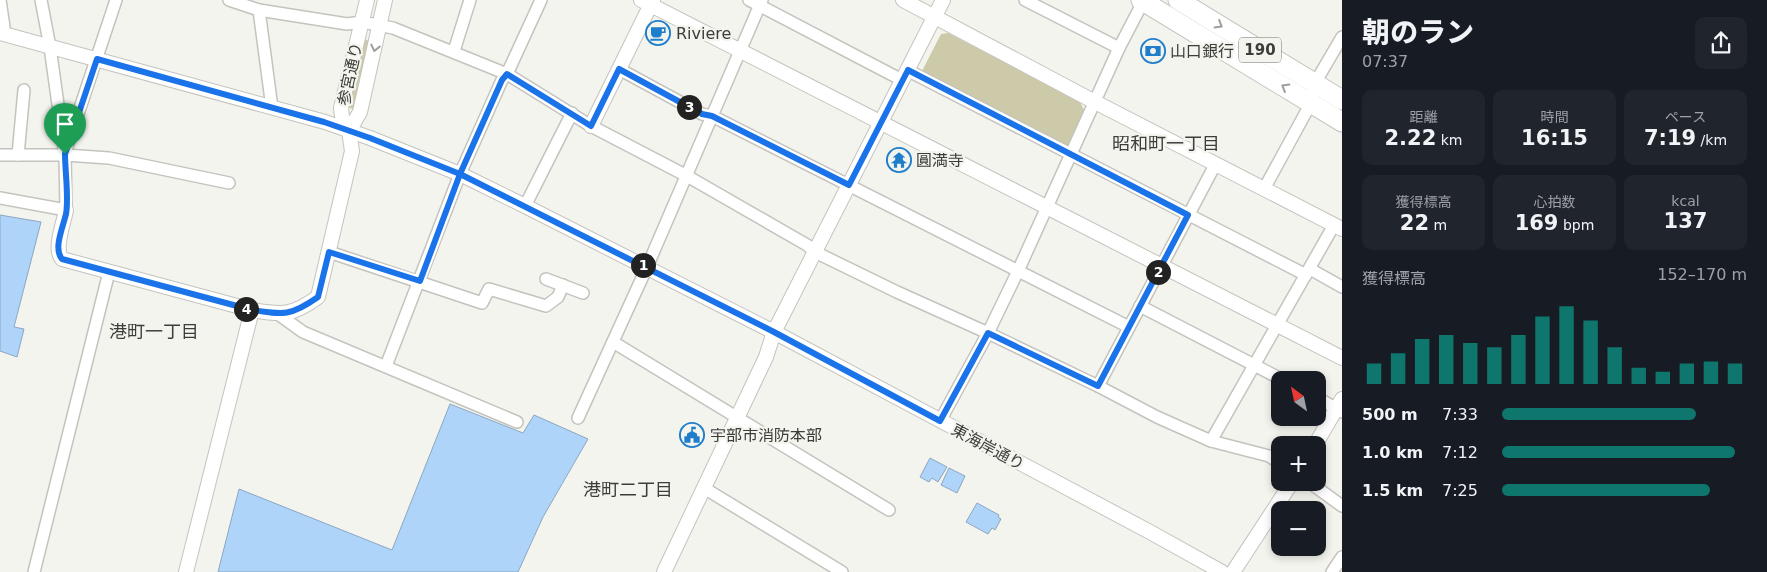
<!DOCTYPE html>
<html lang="ja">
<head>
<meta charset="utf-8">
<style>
  :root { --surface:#171b24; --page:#20242c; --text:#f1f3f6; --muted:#9ea1a6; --accent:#0f766e }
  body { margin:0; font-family:"DejaVu Sans","Noto Sans JP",sans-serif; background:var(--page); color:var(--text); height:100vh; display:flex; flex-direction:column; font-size:19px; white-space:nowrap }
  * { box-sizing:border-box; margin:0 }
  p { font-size:16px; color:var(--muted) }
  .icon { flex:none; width:28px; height:28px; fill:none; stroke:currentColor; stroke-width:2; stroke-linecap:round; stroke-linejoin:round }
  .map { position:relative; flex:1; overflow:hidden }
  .side { display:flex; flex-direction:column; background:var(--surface); width:425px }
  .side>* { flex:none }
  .needle { width:32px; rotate:327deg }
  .tools { position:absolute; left:1271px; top:371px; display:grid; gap:10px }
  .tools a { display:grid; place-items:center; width:55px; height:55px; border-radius:10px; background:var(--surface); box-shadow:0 2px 8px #0003; font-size:25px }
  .pin { position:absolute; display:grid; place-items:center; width:42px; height:42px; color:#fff; margin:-51px -21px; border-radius:50% 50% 50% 0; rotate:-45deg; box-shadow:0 0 5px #0007 }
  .pin .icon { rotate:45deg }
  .km { position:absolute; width:25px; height:25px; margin:-12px; border-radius:50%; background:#222; color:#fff; font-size:14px; line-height:25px; text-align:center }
  .round { display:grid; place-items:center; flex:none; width:52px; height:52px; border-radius:10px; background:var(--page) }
  .overview { display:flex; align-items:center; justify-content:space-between; height:85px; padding:0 20px }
  h1 { font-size:28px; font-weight:800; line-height:38px }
  .metrics { display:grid; grid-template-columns:repeat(3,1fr); gap:8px; height:85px; padding:5px 20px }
  .metrics div { display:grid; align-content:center; border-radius:10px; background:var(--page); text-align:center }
  .metrics b { font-size:21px; font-weight:800 }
  .metrics small { font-size:14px; font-weight:400 }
  .metrics p { font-size:14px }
  .chart { height:140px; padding:10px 20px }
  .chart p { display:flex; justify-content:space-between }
  .chart svg { width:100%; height:90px; margin-top:5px; stroke:var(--accent); stroke-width:6 }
  ul { padding:0 20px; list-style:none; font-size:16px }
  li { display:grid; grid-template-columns:80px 60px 1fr; align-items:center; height:38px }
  li i { height:12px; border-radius:6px; background:var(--accent) }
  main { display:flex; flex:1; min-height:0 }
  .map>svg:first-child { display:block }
</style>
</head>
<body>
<main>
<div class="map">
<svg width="1342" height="572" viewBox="0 0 1342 572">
  <rect width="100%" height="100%" fill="#f4f4ee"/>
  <g fill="#cdcaa9">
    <path d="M948,33l132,69 4,8 -16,35 -4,2 -143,-74 20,-39z"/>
    <path d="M364,39l6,2 -17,68 -6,-2z"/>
  </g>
  <g fill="#aed4fa" stroke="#8ca6c0">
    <path d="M0,215l41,7 -27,105 10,2 -7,28 -17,-6z"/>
    <path d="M450,404l73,29 11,-18 54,24 -45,78 -25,55h-300l21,-83 153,61z"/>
    <path d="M930,458l17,9 -9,15 -6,-4 -3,4 -9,-5z"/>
    <path d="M949,468l16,8 -8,17 -16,-8z"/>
    <path d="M977,503l22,12 -1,2 3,2 -6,11 -3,-2 -4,6 -22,-12z"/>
  </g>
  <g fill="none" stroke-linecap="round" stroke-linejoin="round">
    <defs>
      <g id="minor">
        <path d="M0,0l5,34"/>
        <path d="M229,0l30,10 88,14 15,-2 31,6 114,46 84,52 96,50 120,69 8,7 82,40 91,41 110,53 59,31 54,24 58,15 11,7"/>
        <path d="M749,0l153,80"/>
        <path d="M1025,0l94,48"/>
        <path d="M259,10l13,98"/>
        <path d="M454,51l16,-51"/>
        <path d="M619,69l83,45 10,2 417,211"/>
        <path d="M907,70l399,205"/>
        <path d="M66,150l50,-150"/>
        <path d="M0,155h65l44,3 120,25"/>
        <path d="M18,155l6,-65"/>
        <path d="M1264,189l47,-86 4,-20 27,-46"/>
        <path d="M0,198l66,12 -1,-55 -15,-108 -9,-47"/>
        <path d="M525,206l47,-93"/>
        <path d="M329,252l153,51 7,-14 57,17 12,-9 5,-12"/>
        <path d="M1310,269l32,18"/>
        <path d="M546,279l37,14"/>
        <path d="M1140,306l143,74"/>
        <path d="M278,314l25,18 214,90"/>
        <path d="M613,342l276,168"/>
        <path d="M386,366l74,-192 42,-94 5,-6 34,-74"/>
        <path d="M1098,386l117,-221"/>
        <path d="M1318,398l24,14"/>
        <path d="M578,418l69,-151 115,-267"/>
        <path d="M940,421l48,-88 30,-62 101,-223 25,-48"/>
        <path d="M1211,441l123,-216"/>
        <path d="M1309,482l33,24"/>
        <path d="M704,488l138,84"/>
        <path d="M34,572l75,-300"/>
        <path d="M1332,572l10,-15"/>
      </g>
      <g id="tertiary">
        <path d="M641,0l701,358"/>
        <path d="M903,0l192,102 247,127"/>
        <path d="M0,33l325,89 45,16 90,36 65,32 249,126 376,200 72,40"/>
        <path d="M591,126l62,-126"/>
        <path d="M349,131l11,-19 25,-112"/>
        <path d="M66,210c-2,13 -13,39 -4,49l190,51c31,5 40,6 66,-13l34,-146 -3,-20 -7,-14 -1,-9 26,-108"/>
        <path d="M1315,445l27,-46"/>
        <path d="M186,572l66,-262"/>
        <path d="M664,572l102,-215 8,-25 169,-332"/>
        <path d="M1233,572l59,-90"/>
      </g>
      <g id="trunk">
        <path d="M1141,0l201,122"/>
        <path d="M1178,0l164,100"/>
      </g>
    </defs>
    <use href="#minor" stroke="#c4c3be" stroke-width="14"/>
    <use href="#tertiary" stroke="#c4c3be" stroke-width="16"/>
    <use href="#trunk" stroke="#c4c3be" stroke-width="21"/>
    <use href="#minor" stroke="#fff" stroke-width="11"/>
    <use href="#tertiary" stroke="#fff" stroke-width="14"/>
    <use href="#trunk" stroke="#fff" stroke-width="19"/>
  </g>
  <defs><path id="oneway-chevron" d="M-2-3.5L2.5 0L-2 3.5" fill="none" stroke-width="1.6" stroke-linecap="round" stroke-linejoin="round" transform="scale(1.25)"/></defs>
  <g stroke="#9e9e9c">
    <use href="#oneway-chevron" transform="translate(1219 25) rotate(31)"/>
    <use href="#oneway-chevron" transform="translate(375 48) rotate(103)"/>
    <use href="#oneway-chevron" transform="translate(1285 87) rotate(-149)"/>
  </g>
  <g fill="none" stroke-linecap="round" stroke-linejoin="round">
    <defs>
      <path id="route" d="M65,154l32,-95 227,63 46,16 90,36 314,158 166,89 48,-88 110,53 90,-171 -280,-145 -59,115 -137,-69 -10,-2 -83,-45 -28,57 -84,-52 -5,6 -42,94 -40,107 -91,-29 -11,45c-27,19 -34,18 -66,13l-190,-51c-9,-10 1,-32 4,-45 3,-16 -1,-43 -1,-60"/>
    </defs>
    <use href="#route" stroke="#fff" stroke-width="10"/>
    <use href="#route" stroke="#1a73e8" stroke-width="6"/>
  </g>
  <defs>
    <symbol id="cafe-ring" viewBox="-11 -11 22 22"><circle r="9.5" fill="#f4f4ee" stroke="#1f7ecb" stroke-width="1.5"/><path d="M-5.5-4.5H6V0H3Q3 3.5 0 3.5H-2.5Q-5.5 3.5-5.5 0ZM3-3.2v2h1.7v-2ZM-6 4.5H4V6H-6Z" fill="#1f7ecb"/></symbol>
    <symbol id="bank-ring" viewBox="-11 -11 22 22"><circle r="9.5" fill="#f4f4ee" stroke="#1f7ecb" stroke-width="1.5"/><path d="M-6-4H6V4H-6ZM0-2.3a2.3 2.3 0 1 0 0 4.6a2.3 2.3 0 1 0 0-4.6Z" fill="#1f7ecb"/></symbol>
    <symbol id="temple-ring" viewBox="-11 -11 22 22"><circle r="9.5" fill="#f4f4ee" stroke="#1f7ecb" stroke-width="1.5"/><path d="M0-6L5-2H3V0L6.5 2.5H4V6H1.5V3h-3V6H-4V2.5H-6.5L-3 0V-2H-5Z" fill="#1f7ecb"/></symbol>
    <symbol id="civic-ring" viewBox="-11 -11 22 22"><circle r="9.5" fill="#f4f4ee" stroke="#1f7ecb" stroke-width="1.5"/><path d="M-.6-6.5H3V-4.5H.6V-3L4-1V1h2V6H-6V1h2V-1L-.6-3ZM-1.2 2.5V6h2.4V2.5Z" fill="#1f7ecb"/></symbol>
  </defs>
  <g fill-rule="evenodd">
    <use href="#cafe-ring" x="644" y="19" width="28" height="28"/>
    <use href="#bank-ring" x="1139" y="37" width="28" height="28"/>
    <use href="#temple-ring" x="885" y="146" width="28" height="28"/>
    <use href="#civic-ring" x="678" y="421" width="28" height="28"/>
  </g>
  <g text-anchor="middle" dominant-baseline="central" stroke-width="4.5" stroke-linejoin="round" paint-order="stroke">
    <rect fill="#f4f4ee" stroke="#737370" stroke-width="1" x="1239" y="37.5" width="42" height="25" rx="4"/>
    <g font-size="15" font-weight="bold" fill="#3c3c3a">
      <text x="1260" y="50">190</text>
    </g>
    <g font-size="16" fill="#3c3c3a" stroke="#f4f4ee" text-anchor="start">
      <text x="676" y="33">Riviere</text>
      <text x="1170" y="51">山口銀行</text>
      <text x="916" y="160">圓満寺</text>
      <text x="710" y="435">宇部市消防本部</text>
    </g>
    <g font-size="16" fill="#3c3c3a" stroke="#f4f4ee">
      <text transform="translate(350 74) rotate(-78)">参宮通り</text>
      <text transform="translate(988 447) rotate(28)">東海岸通り</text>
    </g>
    <g font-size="18" fill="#3c3c3a" stroke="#f4f4ee">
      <text x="1166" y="143">昭和町一丁目</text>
      <text x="154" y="331">港町一丁目</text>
      <text x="628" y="489">港町二丁目</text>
    </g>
  </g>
</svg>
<div class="tools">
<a><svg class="needle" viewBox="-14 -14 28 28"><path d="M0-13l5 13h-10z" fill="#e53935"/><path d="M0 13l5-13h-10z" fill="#9ea1a6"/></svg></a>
<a>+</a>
<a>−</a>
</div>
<div class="pin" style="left:65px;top:154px;background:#1e9e55"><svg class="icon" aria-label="arrive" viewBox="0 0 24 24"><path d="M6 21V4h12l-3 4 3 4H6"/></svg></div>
<b class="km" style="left:643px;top:265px">1</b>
<b class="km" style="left:1158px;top:272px">2</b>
<b class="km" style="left:689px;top:107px">3</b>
<b class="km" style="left:246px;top:309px">4</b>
</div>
<section class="side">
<div class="overview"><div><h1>朝のラン</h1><p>07:37</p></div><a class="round"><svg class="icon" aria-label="share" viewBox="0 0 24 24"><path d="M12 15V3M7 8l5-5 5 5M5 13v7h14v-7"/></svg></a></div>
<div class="metrics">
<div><p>距離</p><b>2.22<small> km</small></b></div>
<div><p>時間</p><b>16:15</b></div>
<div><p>ペース</p><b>7:19<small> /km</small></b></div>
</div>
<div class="metrics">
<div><p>獲得標高</p><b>22<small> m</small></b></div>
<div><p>心拍数</p><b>169<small> bpm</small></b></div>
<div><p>kcal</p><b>137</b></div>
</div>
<div class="chart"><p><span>獲得標高</span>152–170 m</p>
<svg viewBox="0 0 160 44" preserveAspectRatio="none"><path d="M5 44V34M15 44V29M25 44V22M35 44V20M45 44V24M55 44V26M65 44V20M75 44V11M85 44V6M95 44V13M105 44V26M115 44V36M125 44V38M135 44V34M145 44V33M155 44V34"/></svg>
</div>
<ul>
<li><b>500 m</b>7:33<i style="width:79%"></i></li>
<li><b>1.0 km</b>7:12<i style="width:95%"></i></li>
<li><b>1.5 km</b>7:25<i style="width:85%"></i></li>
</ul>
</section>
</main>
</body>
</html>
